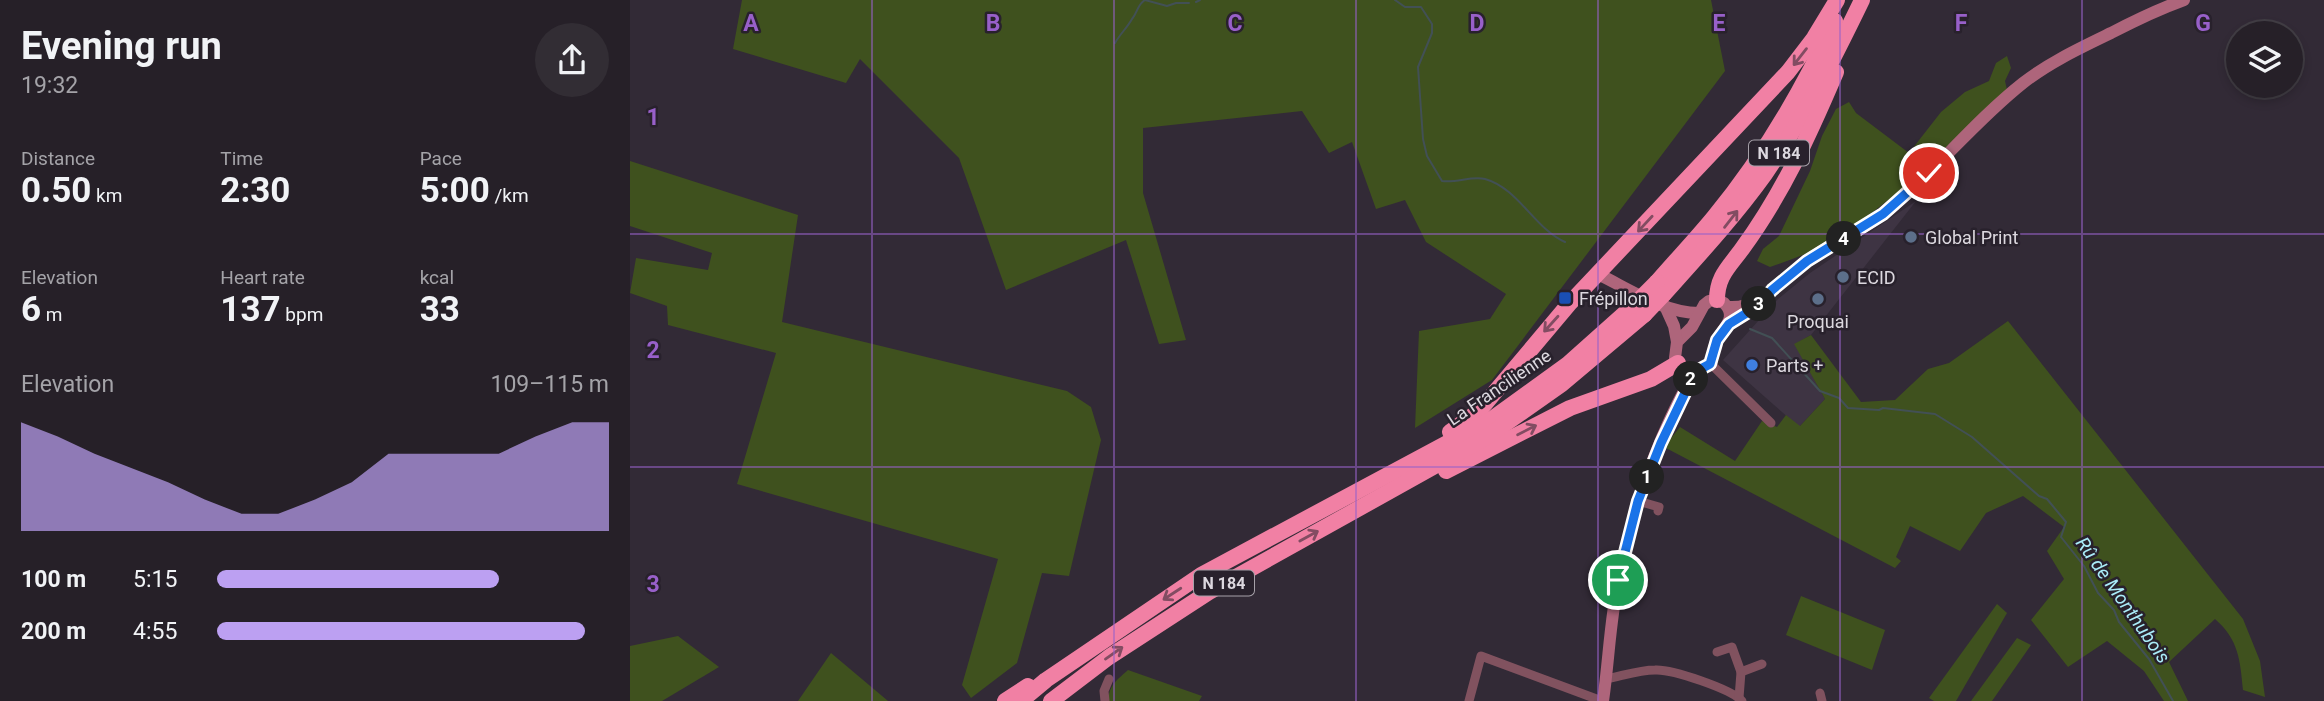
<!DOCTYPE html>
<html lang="en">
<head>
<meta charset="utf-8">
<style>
  :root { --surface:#262028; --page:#322d34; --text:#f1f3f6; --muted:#a4a3a8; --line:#423e45; --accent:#bca0f2 }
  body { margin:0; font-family:Roboto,sans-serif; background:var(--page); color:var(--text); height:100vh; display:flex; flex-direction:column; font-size:26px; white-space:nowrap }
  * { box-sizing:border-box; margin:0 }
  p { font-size:23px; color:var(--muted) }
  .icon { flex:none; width:38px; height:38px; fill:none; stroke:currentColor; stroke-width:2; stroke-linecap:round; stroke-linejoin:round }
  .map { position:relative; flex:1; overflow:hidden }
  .details { display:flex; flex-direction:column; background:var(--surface); width:630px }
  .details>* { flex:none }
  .fabs { position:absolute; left:1596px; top:21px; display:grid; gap:14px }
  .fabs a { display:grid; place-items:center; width:77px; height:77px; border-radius:50%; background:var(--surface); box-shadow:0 4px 10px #0003,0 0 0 2px var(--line); font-size:35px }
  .pin { position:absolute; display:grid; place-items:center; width:60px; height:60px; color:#fff; margin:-30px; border:4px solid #fff; border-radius:50%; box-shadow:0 2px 7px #0007 }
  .km { position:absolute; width:35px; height:35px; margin:-18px; border-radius:50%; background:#222; color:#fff; font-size:19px; line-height:35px; text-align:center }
  .round { display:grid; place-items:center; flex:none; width:74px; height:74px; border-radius:37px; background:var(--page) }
  .headline { display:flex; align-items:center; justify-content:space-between; height:119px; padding:0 21px }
  h1 { font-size:38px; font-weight:700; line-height:52px }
  .stats { display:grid; grid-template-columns:repeat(3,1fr); gap:10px; height:119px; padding:7px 21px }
  .stats div { display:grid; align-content:center }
  .stats b { font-size:35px; font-weight:700 }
  .stats small { font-size:19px; font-weight:400 }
  .stats p { font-size:19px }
  .chart { height:196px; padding:14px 21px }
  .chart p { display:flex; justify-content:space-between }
  .chart svg { width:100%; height:126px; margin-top:7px; fill:var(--accent); opacity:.7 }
  ul { padding:0 21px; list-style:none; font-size:23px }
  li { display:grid; grid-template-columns:112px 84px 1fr; align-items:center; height:52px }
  li i { height:18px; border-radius:9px; background:var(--accent) }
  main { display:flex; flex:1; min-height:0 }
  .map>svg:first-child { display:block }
</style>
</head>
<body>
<main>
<section class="details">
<div class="headline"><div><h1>Evening run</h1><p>19:32</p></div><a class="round"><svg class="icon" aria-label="share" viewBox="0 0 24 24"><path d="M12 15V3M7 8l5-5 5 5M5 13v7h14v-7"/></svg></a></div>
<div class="stats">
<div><p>Distance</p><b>0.50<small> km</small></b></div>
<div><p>Time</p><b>2:30</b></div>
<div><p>Pace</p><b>5:00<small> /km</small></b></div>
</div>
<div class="stats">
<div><p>Elevation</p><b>6<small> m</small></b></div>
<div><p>Heart rate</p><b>137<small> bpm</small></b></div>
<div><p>kcal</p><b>33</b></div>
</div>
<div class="chart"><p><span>Elevation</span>109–115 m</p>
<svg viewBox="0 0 160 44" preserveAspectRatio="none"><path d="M0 44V6L10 11L20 17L30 22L40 27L50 33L60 38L70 38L80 33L90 27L100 17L110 17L120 17L130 17L140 11L150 6L160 6V44z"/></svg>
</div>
<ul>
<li><b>100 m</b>5:15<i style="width:72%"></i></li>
<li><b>200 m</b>4:55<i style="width:94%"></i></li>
</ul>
</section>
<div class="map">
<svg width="1694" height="701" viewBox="0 0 1694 701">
  <rect width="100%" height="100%" fill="#322a36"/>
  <path fill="#3e3443" d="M1286,201l-105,134 -16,9 30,55 -26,28 -76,-67 55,-61 32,-26z"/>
  <g fill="#3f511e">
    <path d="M112,0h969l14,71 -233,309 -77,48 4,-97 71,-12 16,-25 -80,-52 -21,-42 -29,9 -24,-67 -23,11 -27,-42 -159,17v65l43,147 -27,4 -33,-104 -120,50 -47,-132 -99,-99 -14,24 -113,-34z"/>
    <path d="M1377,56l4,12 -6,13 2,9c-55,54 -111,111 -178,152 -18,11 -39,18 -59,25l-13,-6 6,-12 16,-13 31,-65 12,-35 14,-27 13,-7 7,11 53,40 32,-41 24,-20 24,-11 7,-18z"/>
    <path d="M0,161l168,54 -16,107 285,69 24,16 10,33 -32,136 -27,-3 -25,90 -46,35 -9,-13 36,-126 -261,-75 39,-131 -108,-28 -1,-19 -37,-13 6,-35 72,12 4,-17 -82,-27z"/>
    <path d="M1378,321l235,298 17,42 5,36 -22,-7c-3,-30 -4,-50 -28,-71l-46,43 19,39h-24l-20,-30 -37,-30 -39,26 -37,-47 33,-41 -17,-28 17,-24 -41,-31 -37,17 -26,38 -50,-25 -14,31 5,4 -6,7 -231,-121 16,-20 55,34 27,-40 15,6 9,-12 14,11 25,-27 -31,-55 17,-9 50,67 34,-2 33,-31 21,-6z"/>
    <path d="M1171,596l84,34 -13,40 -86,-35z"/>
    <path d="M1367,604l10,9 -51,88h-22l-5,-3z"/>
    <path d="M48,636l41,31 -57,34h-32v-55z"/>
    <path d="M1387,638l14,7 -39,56h-21z"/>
    <path d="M201,653l57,48h-90z"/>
    <path d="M498,670l74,26 -3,5h-90c-2,-14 9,-22 19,-31z"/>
  </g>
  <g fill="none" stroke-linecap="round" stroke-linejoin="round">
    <g stroke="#425055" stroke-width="2">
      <path d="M765,0l10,7h16l11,17v9l-14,34 5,72 4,17 15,25c15,2 29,-5 43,-2 33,9 50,50 80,63"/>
      <path d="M566,2l4,-2"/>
      <path d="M485,43c5,-9 12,-15 17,-24 6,-7 5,-14 13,-19l22,6 9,-3h13"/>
      <path d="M1120,329l22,9 48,53 19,7 9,10 31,2 4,-2 52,6 37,23 67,59 8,3 19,23 -5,15 23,29 14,27 16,17 5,12 30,37 24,42"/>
    </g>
    <g stroke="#81525f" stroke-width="9">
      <path d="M1081,364l60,59"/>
      <path d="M1008,501l21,6 -1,4"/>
      <path d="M1087,652l15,-5 9,25"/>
      <path d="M976,679c16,-3 33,-9 49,-9 17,-1 76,19 87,31"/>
      <path d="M1190,693l2,8"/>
      <path d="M1109,698l2,-26 21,-8"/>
      <path d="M475,701l-1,-10 5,-12"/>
      <path d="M839,701l12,-45 121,45"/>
    </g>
    <g stroke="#ae657b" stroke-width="12">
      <path d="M968,274c31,15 66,39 101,39"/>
      <path d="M1087,300l7,3c15,15 -2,25 -8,39 -3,7 -3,15 -5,22l-16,7 -12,-1 -8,-12 2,-16 15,-15 12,-22 5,-4z"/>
      <path d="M1035,306l9,20 3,16"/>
      <path d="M1099,307c30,2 54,-27 76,-45 27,-20 60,-32 86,-54 46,-39 84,-87 132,-125 27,-21 57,-35 88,-50 23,-12 48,-24 73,-33"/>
      <path d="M973,701c6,-41 7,-83 16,-123 15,-72 39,-143 76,-207"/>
    </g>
    <g stroke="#f180a4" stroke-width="16">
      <path d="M1027,282c19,-22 38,-42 57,-65 49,-59 88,-126 121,-196"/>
      <path d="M1034,294c35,-39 70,-77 101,-120 38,-55 68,-114 97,-174"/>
      <path d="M1087,300c0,-24 12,-33 25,-51 41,-56 67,-114 94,-177"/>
      <path d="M820,432l29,-21 90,-107 219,-232 26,-34 23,-38"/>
      <path d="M816,471l124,-63 81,-29 27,-16"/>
      <path d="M375,701l23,-15"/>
      <path d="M391,701l25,-21 155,-105 291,-156 76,-55 65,-58"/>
      <path d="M421,701l58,-44 100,-65 276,-154 77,-54 82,-69"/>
    </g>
    <g stroke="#f180a4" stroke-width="16">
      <path d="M1003,306l24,-24"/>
      <path d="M1014,315l20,-21"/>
    </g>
  </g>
  <defs><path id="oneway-shaft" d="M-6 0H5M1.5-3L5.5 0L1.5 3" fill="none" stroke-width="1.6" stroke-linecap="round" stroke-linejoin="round" transform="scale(1.75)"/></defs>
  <g stroke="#824c62">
    <use href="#oneway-shaft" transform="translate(1170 57) rotate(128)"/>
    <use href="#oneway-shaft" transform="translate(1101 219) rotate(-52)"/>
    <use href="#oneway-shaft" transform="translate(1015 224) rotate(133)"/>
    <use href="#oneway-shaft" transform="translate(921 324) rotate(132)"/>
    <use href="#oneway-shaft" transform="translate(897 430) rotate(-27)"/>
    <use href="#oneway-shaft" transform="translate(679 536) rotate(-29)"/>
    <use href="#oneway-shaft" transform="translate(542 594) rotate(147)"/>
    <use href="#oneway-shaft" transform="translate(484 653) rotate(-35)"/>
  </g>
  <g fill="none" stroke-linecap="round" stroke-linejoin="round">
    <defs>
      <path id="route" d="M988,580l20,-79 23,-58 34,-71 15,-8 7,-24 12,-16 29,-18 14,-16 35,-29 76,-47 46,-41"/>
    </defs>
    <use href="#route" stroke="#fff" stroke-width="14"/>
    <use href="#route" stroke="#1a73e8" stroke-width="9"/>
  </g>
  <path fill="none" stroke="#9860c9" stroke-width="2" stroke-opacity="0.55" d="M242,0v701M484,0v701M726,0v701M968,0v701M1210,0v701M1452,0v701M0,234h1694M0,467h1694"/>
  <g fill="#5c6f8a" stroke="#28212c" stroke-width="2.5">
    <circle cx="1281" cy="237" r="7"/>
    <circle cx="1213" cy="277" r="7"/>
    <circle cx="1188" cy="299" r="7"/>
  </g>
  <rect fill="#1a4fb4" stroke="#28212c" stroke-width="2.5" x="928" y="291" width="14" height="14" rx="3.5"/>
  <circle fill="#3f7fe0" stroke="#28212c" stroke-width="2.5" cx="1122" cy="365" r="7"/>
  <g text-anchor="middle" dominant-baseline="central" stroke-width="5" stroke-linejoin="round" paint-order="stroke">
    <g fill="#28212c" stroke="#a6a1a9" stroke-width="2">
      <rect x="1119" y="140.5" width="60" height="25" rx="5"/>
      <rect x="564" y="570.5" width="60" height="25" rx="5"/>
    </g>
    <g font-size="16" font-weight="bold" fill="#dcd8df">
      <text x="1149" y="153">N 184</text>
      <text x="594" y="583">N 184</text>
    </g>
    <g font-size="18" fill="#dcd8df" stroke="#28212c" text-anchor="start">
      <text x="1295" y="237">Global Print</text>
      <text x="1227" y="277">ECID</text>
      <text x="949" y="298">Frépillon</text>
      <text x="1188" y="321" text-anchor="middle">Proquai</text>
      <text x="1136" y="365">Parts +</text>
    </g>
    <g font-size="18" fill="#dcd8df" stroke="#28212c">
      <text transform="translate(869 387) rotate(-34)">La Francilienne</text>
    </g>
    <g font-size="19" font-style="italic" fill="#aaecf8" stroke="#28212c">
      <text transform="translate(1493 600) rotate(55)">Rû de Monthubois</text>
    </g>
  </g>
  <g font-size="23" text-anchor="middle" font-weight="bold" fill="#9860c9" stroke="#28212c" stroke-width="5" stroke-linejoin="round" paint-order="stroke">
    <text x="121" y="31">A</text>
    <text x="363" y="31">B</text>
    <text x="605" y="31">C</text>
    <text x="847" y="31">D</text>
    <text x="1089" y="31">E</text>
    <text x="1331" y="31">F</text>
    <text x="1573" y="31">G</text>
    <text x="23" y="125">1</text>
    <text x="23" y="358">2</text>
    <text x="23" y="592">3</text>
  </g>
</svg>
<div class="fabs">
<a><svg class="icon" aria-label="layers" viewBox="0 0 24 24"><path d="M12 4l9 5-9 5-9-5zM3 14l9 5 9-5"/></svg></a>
</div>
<div class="pin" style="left:988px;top:580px;background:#1e9e55"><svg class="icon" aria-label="arrive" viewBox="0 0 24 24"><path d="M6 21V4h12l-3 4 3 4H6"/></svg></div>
<div class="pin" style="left:1299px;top:173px;background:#d93025"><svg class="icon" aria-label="check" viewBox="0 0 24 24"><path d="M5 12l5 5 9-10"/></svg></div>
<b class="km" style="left:1017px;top:477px">1</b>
<b class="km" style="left:1061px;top:379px">2</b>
<b class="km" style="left:1129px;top:304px">3</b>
<b class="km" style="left:1214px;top:239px">4</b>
</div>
</main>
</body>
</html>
